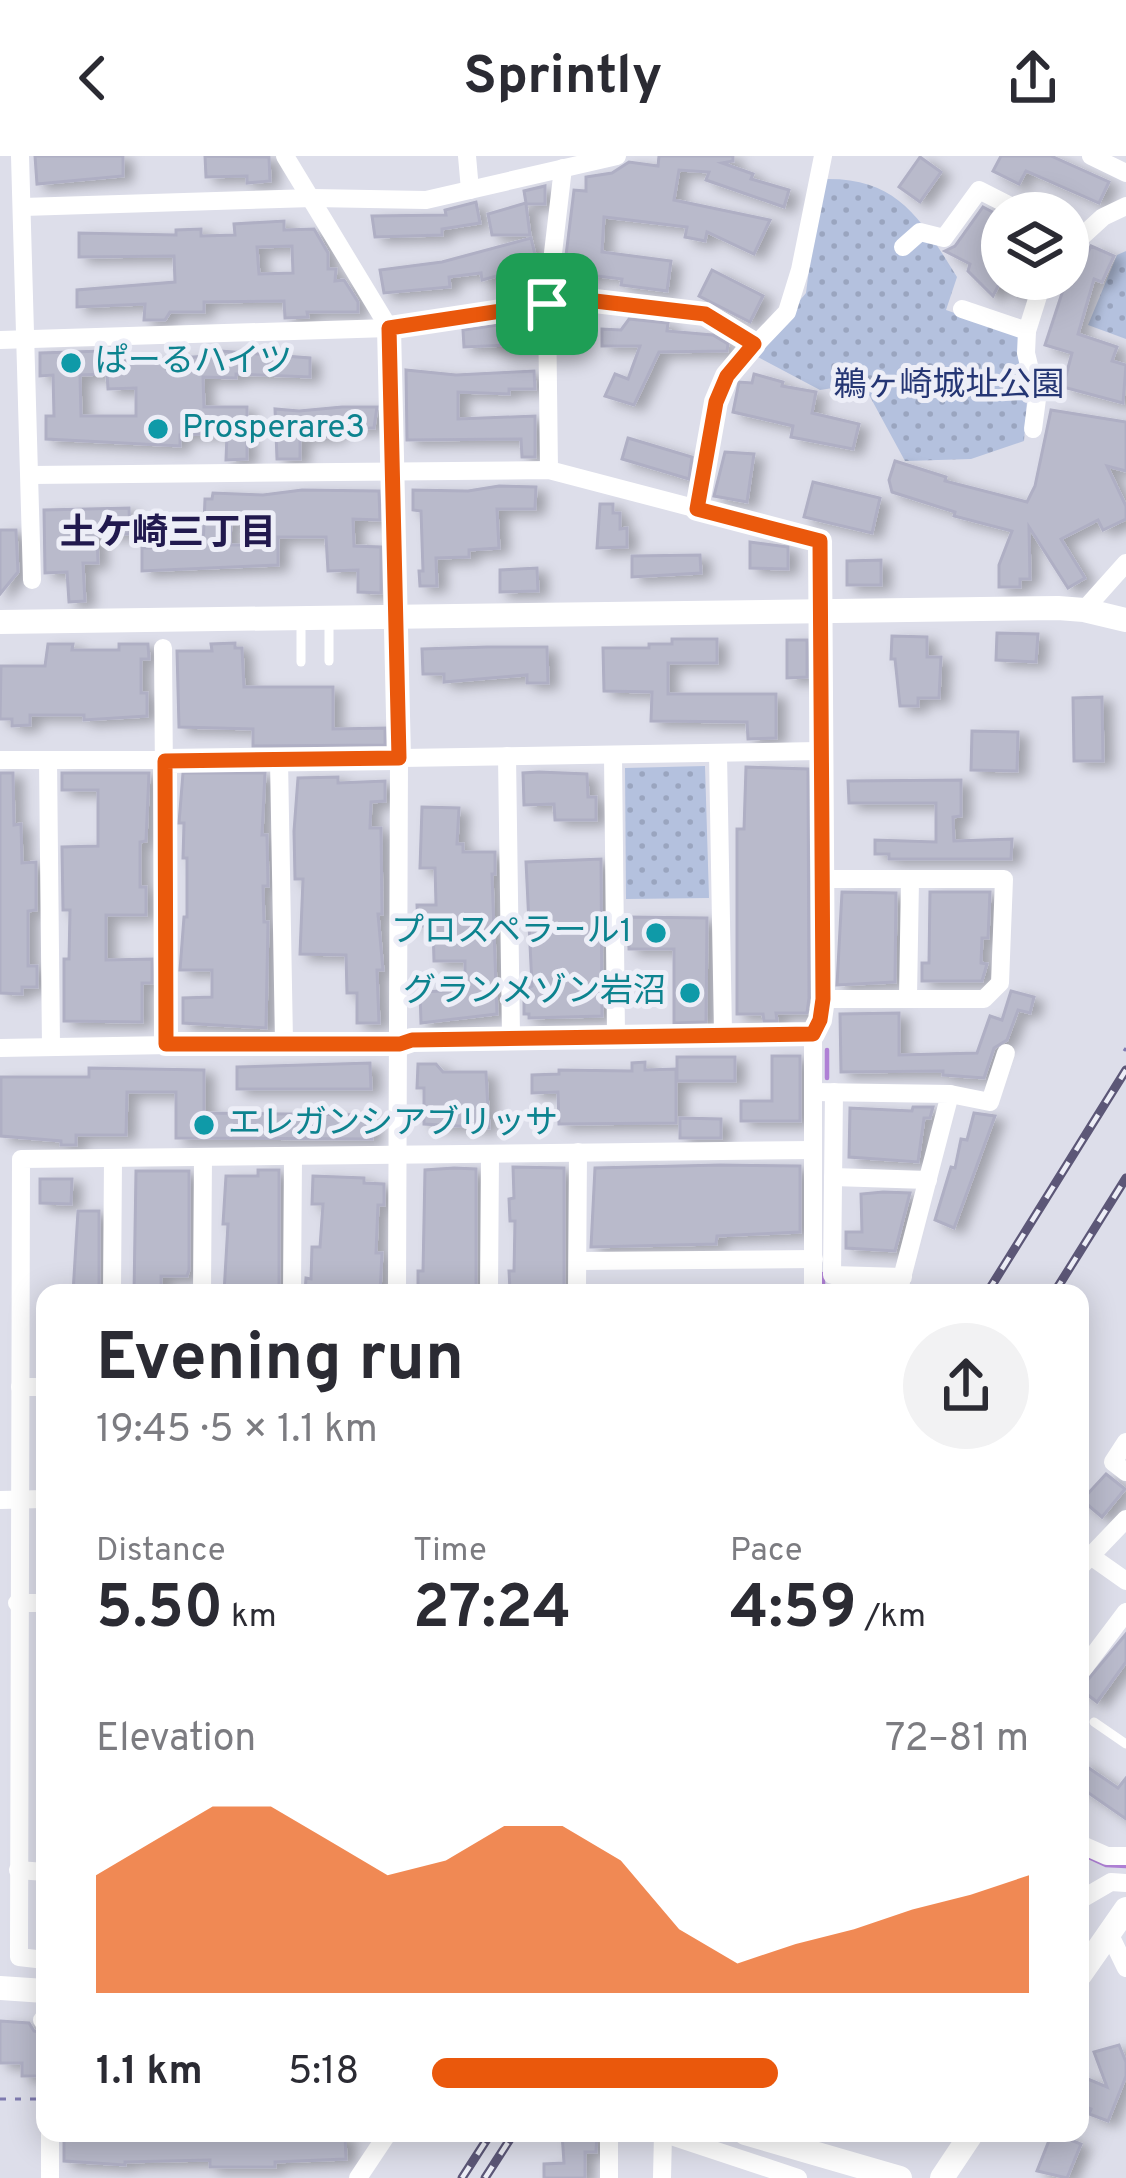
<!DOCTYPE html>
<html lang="en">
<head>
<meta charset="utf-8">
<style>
  :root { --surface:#fff; --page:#f2f2f3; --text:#2b2b33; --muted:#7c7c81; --accent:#ea580c }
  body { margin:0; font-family:Overpass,"Noto Sans JP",sans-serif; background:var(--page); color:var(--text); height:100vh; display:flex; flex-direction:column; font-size:45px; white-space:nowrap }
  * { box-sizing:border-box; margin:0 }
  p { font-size:39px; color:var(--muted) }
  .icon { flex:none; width:66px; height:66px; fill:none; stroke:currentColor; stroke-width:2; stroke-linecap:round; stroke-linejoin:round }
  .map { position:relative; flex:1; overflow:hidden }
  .drawer { position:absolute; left:36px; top:1128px; width:1053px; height:858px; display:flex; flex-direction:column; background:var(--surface); border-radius:24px; box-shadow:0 6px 30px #0003 }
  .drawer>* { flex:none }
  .buttons { position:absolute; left:981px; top:36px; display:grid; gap:24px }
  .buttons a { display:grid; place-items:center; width:108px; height:108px; border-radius:50%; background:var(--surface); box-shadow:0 6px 30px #0003; font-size:60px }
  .pin { position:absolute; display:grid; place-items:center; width:102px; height:102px; color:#fff; margin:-51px; border-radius:24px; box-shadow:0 6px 18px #0006 }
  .round { display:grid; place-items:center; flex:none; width:126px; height:126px; border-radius:63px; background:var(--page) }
  .headline { display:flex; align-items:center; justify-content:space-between; height:204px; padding:0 60px }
  h1 { font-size:66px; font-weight:700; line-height:90px }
  .metrics { display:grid; grid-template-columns:repeat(3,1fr); gap:18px; height:204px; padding:12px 60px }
  .metrics div { display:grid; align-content:center }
  .metrics b { font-size:60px; font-weight:700 }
  .metrics small { font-size:33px; font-weight:400 }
  .metrics p { font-size:33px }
  .chart { height:336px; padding:24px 60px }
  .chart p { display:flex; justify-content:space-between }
  .chart svg { width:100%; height:216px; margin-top:12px; fill:var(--accent); opacity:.7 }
  ul { padding:0 60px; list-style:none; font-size:39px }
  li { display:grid; grid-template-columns:192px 144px 1fr; align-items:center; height:90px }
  li i { height:30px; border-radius:15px; background:var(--accent) }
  header { display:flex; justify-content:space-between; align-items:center; height:156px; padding:0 60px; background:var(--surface); font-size:54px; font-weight:700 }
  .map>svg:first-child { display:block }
</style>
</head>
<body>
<header><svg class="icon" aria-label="back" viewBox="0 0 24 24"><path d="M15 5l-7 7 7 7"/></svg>Sprintly<svg class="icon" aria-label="share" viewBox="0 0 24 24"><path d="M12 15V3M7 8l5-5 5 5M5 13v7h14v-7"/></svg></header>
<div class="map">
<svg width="1126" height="2022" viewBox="0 0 1126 2022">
  <defs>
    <pattern id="grass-dots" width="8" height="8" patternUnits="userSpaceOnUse" patternTransform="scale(3)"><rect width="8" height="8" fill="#b4c1de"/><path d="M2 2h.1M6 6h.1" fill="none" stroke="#9aa5bf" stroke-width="1.8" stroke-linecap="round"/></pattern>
    <filter id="shadow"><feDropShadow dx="9" dy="5" stdDeviation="6" flood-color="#0004"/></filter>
  </defs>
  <rect width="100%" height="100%" fill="#dddeea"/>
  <g fill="url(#grass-dots)">
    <path d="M826,23c73,-1 96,42 131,98l-11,33 73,25 8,65 -3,41 -53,18 -66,2 -37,-68 -22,-7 -26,4 -66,-35 52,-62 11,-87z"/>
    <path d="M1126,95v88l-38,-14 29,-70z"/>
    <path d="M705,610l4,132 -83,1 -1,-131z"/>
  </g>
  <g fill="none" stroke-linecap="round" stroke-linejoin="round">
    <g stroke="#af80d5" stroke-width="4.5">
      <path d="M827,922v-28"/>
      <path d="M823,1137v-19"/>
      <path d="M1080,1697l26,12 20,1"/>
    </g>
  </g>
  <g fill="#b9bacb" stroke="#afafc4" stroke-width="3" fill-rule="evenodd" filter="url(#shadow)">
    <path d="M35,0h88v20l-86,8z"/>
    <path d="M205,0l64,1 1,24 -23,2v-7l-41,1z"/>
    <path d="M659,0h74v5l-11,2 31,11 -2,5 38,11 -5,17 -78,-27 3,-8 -30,-2 -5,30 96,20 -16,34 -47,-22 -2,9 -20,-4 2,-10 -83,-10 -2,35 69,9 -4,30 -46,-6 1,-6 -58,-7 10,-82 12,1v-14l26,-4 17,-11 29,4z"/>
    <path d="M1001,0h50l58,26 -10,21 -73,-32 -7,13 -26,-13z"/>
    <path d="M920,1l21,15 -21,30 -21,-15z"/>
    <path d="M545,30v18h-19l4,31h-38l-4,-21 38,-11 -2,-12z"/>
    <path d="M476,46l4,21 -38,6v6l-67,2 -3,-21 74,-1 -1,-5z"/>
    <path d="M983,51l19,10 -10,29 10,5v28h26l-8,16 -21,-11 -6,12 -25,-25 2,-7 -25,-13 10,-5z"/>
    <path d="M284,65v9l30,-1 14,24v16h8l-1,12 9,-1 14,22v10h-51l1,5 -23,1 -1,-17 -80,1v10h-34l-5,8h-21l1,-16 -68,3v-17l98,-8 -1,-26 -95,1v-24l97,2v-5l25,-1v7l34,-1 -1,-11zM292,90l1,27 -34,1 -2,-27z"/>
    <path d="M531,82l5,21 -29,7 1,7 -26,7 -1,-7 -32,4 1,10 -66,6 -4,-23 62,-8z"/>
    <path d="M1091,90l23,10 -12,26 -8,-3 -16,55 39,13 -5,14 14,4 -3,38 -60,-16 9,-34 -27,-8 21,-64 7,2z"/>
    <path d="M712,114l51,26 -13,26 -51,-26z"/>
    <path d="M629,163l39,4 -1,8 46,4 15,9 -1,7 -68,1 -25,53 -29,-9 10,-22 13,5 12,-33h-38v-17l19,1z"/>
    <path d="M534,164v24l-70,3 -1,-17z"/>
    <path d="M208,194l102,8v19l-74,-3v4l-33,-1 1,30h43v52l-21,1 1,-27 -47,2v11l-134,-7v-23h8l-1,-41 -13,1v-23l62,-2 1,10h30l75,-5zM107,218l1,15 28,-1v28h-55l-1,-41z"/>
    <path d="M406,214l50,5 78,-4 1,18h-26v5l-51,-2v27l77,-3v41h-13l-1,-18 -114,1z"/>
    <path d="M754,218l29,8 -1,4 34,6 -4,21 47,11 -6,25 -62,-12 2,-11 -60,-14 6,-30 13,1z"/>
    <path d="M342,251h35l-3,21h-38v8l-36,2v21h-23l-2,-50 24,2z"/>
    <path d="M1051,254l75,12v49l-19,-5 19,40v13l-23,11 -5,-10 -37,19 24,39 -17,10 -39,-61 1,52h-10v8h-21v-22l13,-34 -58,-15 1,-4 -63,-20 -3,-12 6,-19 51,16 -1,4 82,21 8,-16z"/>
    <path d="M628,282l64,19 -3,22 -67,-20z"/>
    <path d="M725,296l29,2 -7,48 -33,-6z"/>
    <path d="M813,326l67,16 -8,35 -68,-16z"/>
    <path d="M499,330l37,1 -1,22h-38l2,39 -30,2v7l-33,1 1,28h-17l-1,-15h4l-2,-60 -8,-1v-20l55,1z"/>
    <path d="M302,334l77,1 1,29 -27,-1 1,27 27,1v46l-23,-1v-22l-30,1 -2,-34h-48v28l-136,6v-23l61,-1 2,-48h7l1,-6 50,2zM231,363l32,1v25h-33z"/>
    <path d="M600,348h13v9h7v16l7,-1v19l-30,1z"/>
    <path d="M129,352l1,26h-33l1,29h-15l2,38 -16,1 -2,-30 -22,1 -1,-63z"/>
    <path d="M0,374h16l2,42 -18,22z"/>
    <path d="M750,386l38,5v22l-38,-1z"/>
    <path d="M700,399l1,18 -69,4v-21z"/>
    <path d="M881,404v25h-34v-24z"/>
    <path d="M537,412l1,23 -38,1v-22z"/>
    <path d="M997,477l41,1 -2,28 -40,-2z"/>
    <path d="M892,480l35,1v20h14l-2,41h-21v8h-18l-5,-47h-4z"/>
    <path d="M672,483h45v24h-49v31h108v44l-28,1 -1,-17 -96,-1 1,-29 -48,-1 -1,-43h46v-4h23z"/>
    <path d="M787,484h20v37l-20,1z"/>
    <path d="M235,487v5h7l2,39h89v42l52,-1v17l-132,1v-17l-74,-2 -2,-76h35l-1,-7z"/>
    <path d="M48,488h25l-1,6h47v-6h29l1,15h-8v34h6v23l-63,4v-5h-54v10l-18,1v-7h-12l1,-53h44z"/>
    <path d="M487,491h60l1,36h-21v-8l-83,7v-8h-21l-1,-25z"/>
    <path d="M1102,541l1,64h-29l-1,-63z"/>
    <path d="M972,575l46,1 -1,39 -46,-1z"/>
    <path d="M746,611l62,2 1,229 -2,15h-31l1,8h-13l-1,-7h-26v-185h7z"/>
    <path d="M539,616l48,2 1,23h8v23h-41l-1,-16 -30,1 -1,-32z"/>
    <path d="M0,617h13l1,52 7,-1 1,39 14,-1v48l-8,1v55h9v21h-15v7l-22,-1z"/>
    <path d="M62,617h87l-3,68 -6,1v45h6v28h-40v45l46,-1v24h-10v39l-78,-1v-62h5l1,-49h-7l-1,-63 36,-1v-56h-36z"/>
    <path d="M183,617h82l-3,62h5l1,51h-5l1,36h4l-2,106 -83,-5v-25l29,-1v-27h-32l4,-53h3v-59h-4l1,-35h-5z"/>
    <path d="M338,621v6l47,-2v20l-14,1 -1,26h11l1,86h-4l5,56h-6l2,53h-22v-30h-10l-1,-38 -46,-1 3,-75h-8l-1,-48 4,-53z"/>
    <path d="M961,624v36l-8,1 1,24 58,-2 -1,20h-122v-5h-14v-14l61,2v-39h-87l-1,-22z"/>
    <path d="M422,651l37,1 -2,36h6v8h32v22h-3l5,140 -76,9 -1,-31 45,-2v-29h-31l-1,-35h-15l-1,-21h19l-1,-37h-15z"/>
    <path d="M601,703l1,157 -73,2v-4h-5v-24l8,-4 -6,-124z"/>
    <path d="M842,736l54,1 -1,89 -58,3z"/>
    <path d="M930,736h60l-2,46h-6l-1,25 6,1 -5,17h-60v-18h7z"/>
    <path d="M628,761l79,1 -1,104 -32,1v-74h-45z"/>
    <path d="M1011,835l23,6 -4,16 -12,-3 -11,30 -13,8 -10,30 -41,-3v-4l-102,1 -1,-58 59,-1v42l78,-2 13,-37 12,4z"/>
    <path d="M772,900h28v65h-59v-20h31z"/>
    <rect x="677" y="901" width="58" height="24"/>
    <path d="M645,906v8l31,-1v54l-117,1 -1,-32 -26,1v-18l27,-1v-4l73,1v-8z"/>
    <path d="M370,907l1,26h-134v-22z"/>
    <path d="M418,908h18l7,8h43l3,56 -65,-4v-36h-7z"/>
    <path d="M89,912l115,2v43l168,2v24l-196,-1v-46h-49l-1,43h-50v10h-15v-4l-60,-5v-59h88z"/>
    <path d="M913,951h20l-3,11h-6l-6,44 -69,-5 1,-49 62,3z"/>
    <path d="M974,957l21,3 -41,112 -19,-8 16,-53 4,1 6,-29 6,1z"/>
    <path d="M680,962l41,1v19h-41z"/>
    <path d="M720,1009l80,1v66l-83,4 -1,8 -125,3 4,-79z"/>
    <path d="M513,1011l51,1v125l-54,-2 -1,-20h5l1,-50h-5l-1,-22 5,-1z"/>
    <path d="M454,1012l22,1v119h-8v5h-50v-22h5l2,-101z"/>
    <path d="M258,1014h21v123h-55l4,-69h-5l3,-48h32z"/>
    <path d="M136,1015h53v99l-2,6h-26v17h-27z"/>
    <path d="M313,1020l51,2v5l20,1v21h-6l-2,48h6l-2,40h-75l1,-15 5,1 1,-32h8l3,-43h-11z"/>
    <path d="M40,1023h32l-1,25 -31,-1z"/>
    <path d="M883,1036l27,1 -15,58 -49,-3v-16h16l-1,-38z"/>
    <path d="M78,1055h21v82h-26z"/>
    <path d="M1106,1318l19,15 -23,28 -20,-17z"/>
    <path d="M1126,1478v28l-29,40 -17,-13z"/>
    <path d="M1080,1606l38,26 8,-10v41l-46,-32z"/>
    <path d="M0,1865l29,2 5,8 8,2 3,43h-23v-13h-22z"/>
    <path d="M1119,1889l7,17v14l-18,45 -19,-7 2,-5 -11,-5v-20l3,-7 24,10 -13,-35z"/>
    <path d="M562,1977h35l-1,19h-11v26h-41v-14l20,-1z"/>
    <path d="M1052,1977l29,11 -14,34 -30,-7z"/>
    <path d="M311,1979l34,1 1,23 -71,3v5h-65v-7l-85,2v3l-61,-4v-24l97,2z"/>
  </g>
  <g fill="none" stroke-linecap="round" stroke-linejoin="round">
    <g stroke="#7f7bb0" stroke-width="3" stroke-dasharray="6 9" stroke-linecap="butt">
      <path d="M1124,895l2,-3"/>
      <path d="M0,1943h45"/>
    </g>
    <g stroke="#fff" stroke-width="9">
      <path d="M329,505v-38"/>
      <path d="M301,506v-43"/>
      <path d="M1094,1566l32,22"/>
    </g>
    <g stroke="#fff" stroke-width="18">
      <path d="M20,0l12,424"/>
      <path d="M285,0l104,172 10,430 -2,535"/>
      <path d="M467,0l3,34"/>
      <path d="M1091,0l35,17"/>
      <path d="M23,51l290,-9 113,2 191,-44"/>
      <path d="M903,91l17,-15 24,6 35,-48 45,23"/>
      <path d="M1068,93l35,-32 23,-11"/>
      <path d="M962,153l65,22"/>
      <path d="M0,184l389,-12 158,-24 48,-3 110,13 49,30"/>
      <path d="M1033,273l4,-30 -11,-46 1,-22 12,-38 10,-14"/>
      <path d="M549,314l-2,-166 16,-136"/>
      <path d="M31,319l518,-5 271,71 3,458 -3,21 -7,14v259"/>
      <path d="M697,353l19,-107 10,-26 61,-64 13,-42 23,-114"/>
      <path d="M1084,454l42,-47"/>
      <path d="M163,492l3,396"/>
      <path d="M718,598l5,279"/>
      <path d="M507,600l4,281"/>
      <path d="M613,600l3,279"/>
      <path d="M0,604h279l540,-9"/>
      <path d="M48,604l3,287"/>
      <path d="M279,604l5,282"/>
      <path d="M822,723h182l-4,104 -16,16h-161"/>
      <path d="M908,841l2,-117"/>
      <path d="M0,892l813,-14"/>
      <path d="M814,936l136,2 -52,199"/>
      <path d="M834,936l-2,183 71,2"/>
      <path d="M950,938l40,8 16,-49"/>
      <path d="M833,1021l95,3"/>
      <path d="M578,1105l236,-2"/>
      <path d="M112,1137l1,-134"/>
      <path d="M202,1137l1,-136"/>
      <path d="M292,1137l1,-136"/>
      <path d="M489,1137l1,-138"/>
      <path d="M577,1137l1,-141"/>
      <path d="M20,1231h25"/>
      <path d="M1126,1286l-13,20 13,10"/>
      <path d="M0,1344l45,-1"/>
      <path d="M1092,1401l34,24"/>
      <path d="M1080,1411l46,-48"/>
      <path d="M17,1447h28"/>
      <path d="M1080,1517l46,-61"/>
      <path d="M1080,1688l27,12h19"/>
      <path d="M18,1714l27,2"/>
      <path d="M1080,1744l31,-18 15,1"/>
      <path d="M1109,1777l17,35"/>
      <path d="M45,1804l-26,-3 2,-798 791,-9"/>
      <path d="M42,1864h3"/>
      <path d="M662,1977l136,45"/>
      <path d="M50,2022v-45"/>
      <path d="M358,2022l30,-45"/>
      <path d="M609,2022v-40l6,-5"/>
      <path d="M662,2022l1,-45"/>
    </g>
    <g stroke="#fff" stroke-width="24">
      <path d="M0,466l1058,-14 26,2 42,10"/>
      <path d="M1080,1819l46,-66"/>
      <path d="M0,1832l45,3"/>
      <path d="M745,1977l155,45"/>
      <path d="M942,2022l30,-45"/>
    </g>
    <defs>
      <g id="rail">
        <path d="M987,1137l139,-223"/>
        <path d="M1054,1137l72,-115"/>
        <path d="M462,2022l29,-45"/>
        <path d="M485,2022l29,-45"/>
      </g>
    </defs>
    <use href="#rail" stroke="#5c5777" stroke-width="9"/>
    <use href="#rail" stroke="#edeef7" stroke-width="4.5" stroke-dasharray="14" stroke-linecap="butt"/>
  </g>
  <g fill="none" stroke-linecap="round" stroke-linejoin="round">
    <defs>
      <path id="route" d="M595,145l110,13 49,30 -27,32 -11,26 -19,107 123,32 3,458 -3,21 -7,14 -401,6 -12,4h-234l-1,-283 234,-3 -10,-430 158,-24z"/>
    </defs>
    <use href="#route" stroke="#fff" stroke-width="24"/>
    <use href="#route" stroke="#ea580c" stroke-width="15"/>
  </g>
  <g fill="#0f9aa8" stroke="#edeef7" stroke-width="4.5">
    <circle cx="71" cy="207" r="12"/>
    <circle cx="158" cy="273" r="12"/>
    <circle cx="656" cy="777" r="12"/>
    <circle cx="690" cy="837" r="12"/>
    <circle cx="204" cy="969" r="12"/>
  </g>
  <g text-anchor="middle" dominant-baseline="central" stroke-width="10" stroke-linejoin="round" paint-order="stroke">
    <g font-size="33" fill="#0d838f" stroke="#edeef7" text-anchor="start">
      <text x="95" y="207">ぱーるハイツ</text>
      <text x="182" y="273">Prosperare3</text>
      <text x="632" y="777" text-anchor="end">プロスペラール1</text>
      <text x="666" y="837" text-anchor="end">グランメゾン岩沼</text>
      <text x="228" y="969">エレガンシアブリッサ</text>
    </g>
    <g font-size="33" fill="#253674" stroke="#edeef7">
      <text x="949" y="231">鵜ヶ崎城址公園</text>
    </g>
    <g font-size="36" font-weight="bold" fill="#21194e" stroke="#edeef7">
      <text x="168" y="379">土ケ崎三丁目</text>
    </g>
  </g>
</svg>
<div class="buttons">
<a><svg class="icon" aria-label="layers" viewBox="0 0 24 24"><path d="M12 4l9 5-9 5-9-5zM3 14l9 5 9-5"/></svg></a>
</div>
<div class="pin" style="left:547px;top:148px;background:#1e9e55"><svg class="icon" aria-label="arrive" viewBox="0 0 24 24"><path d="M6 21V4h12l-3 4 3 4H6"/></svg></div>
<section class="drawer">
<div class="headline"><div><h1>Evening run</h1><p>19:45 · 5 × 1.1 km</p></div><a class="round"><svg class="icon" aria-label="share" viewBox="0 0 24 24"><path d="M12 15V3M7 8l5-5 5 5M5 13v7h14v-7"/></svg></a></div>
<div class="metrics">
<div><p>Distance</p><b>5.50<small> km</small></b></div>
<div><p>Time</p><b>27:24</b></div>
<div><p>Pace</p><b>4:59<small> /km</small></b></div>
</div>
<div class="chart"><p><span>Elevation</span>72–81 m</p>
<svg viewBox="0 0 160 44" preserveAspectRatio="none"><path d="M0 44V20L10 13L20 6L30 6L40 13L50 20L60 17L70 10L80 10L90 17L100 31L110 38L120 34L130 31L140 27L150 24L160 20V44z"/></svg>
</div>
<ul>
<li><b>1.1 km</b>5:18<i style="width:58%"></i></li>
</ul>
</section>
</div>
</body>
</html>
